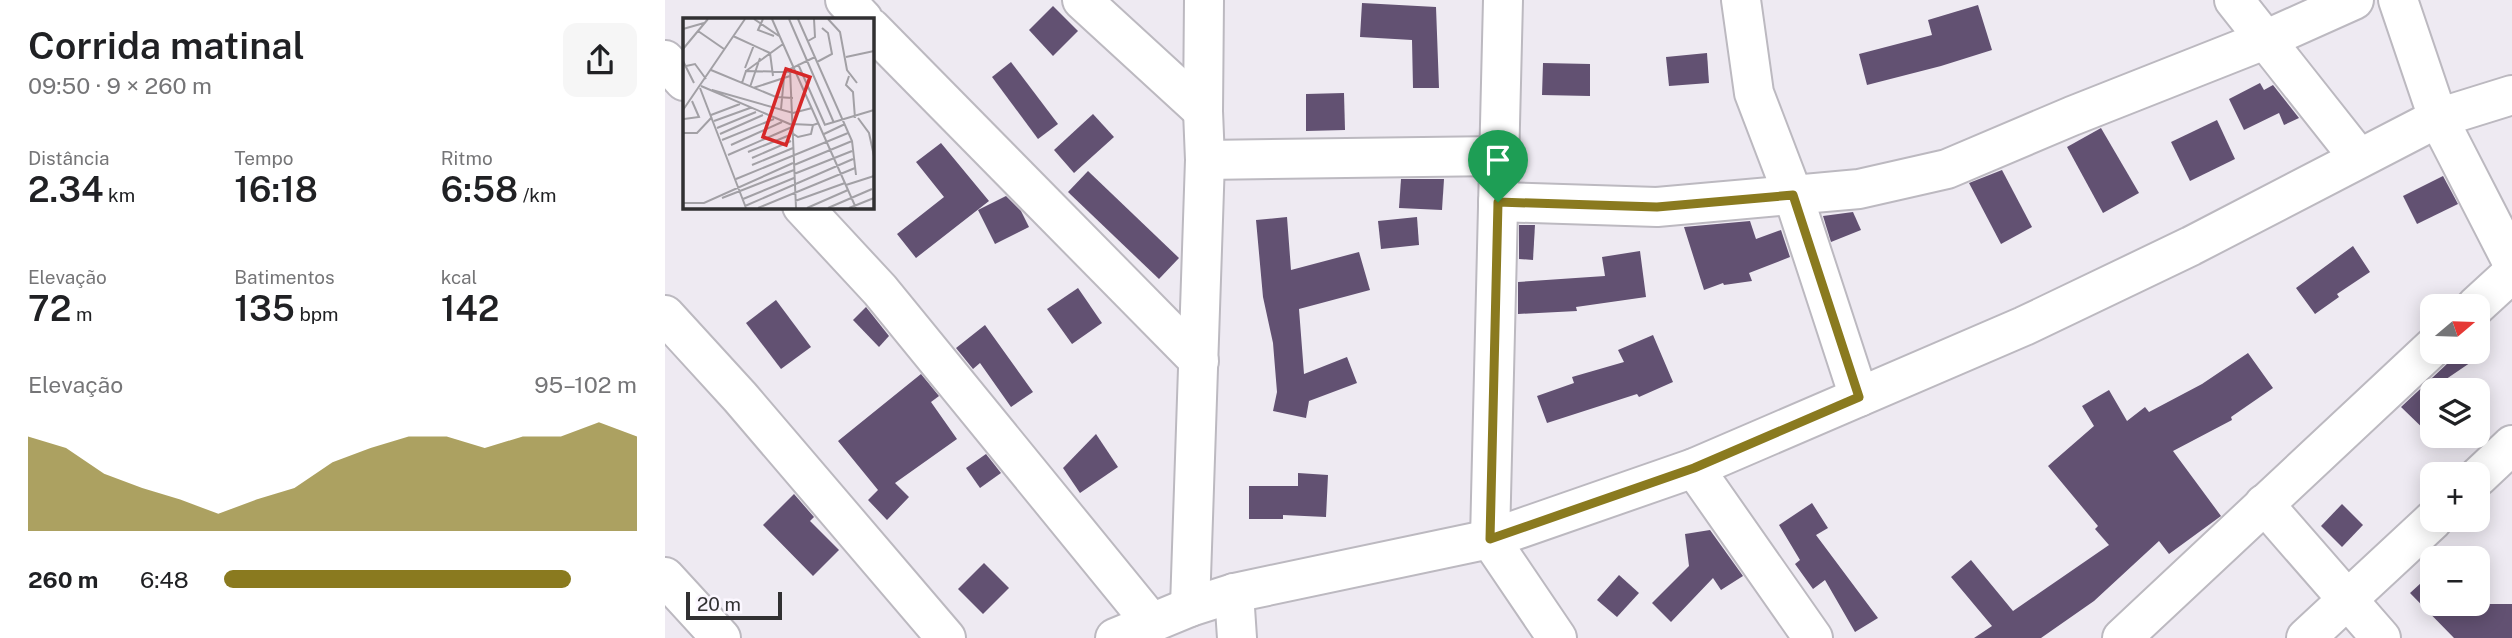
<!DOCTYPE html>
<html lang="pt">
<head>
<meta charset="utf-8">
<style>
  :root { --surface:#fff; --page:#f6f6f6; --text:#202124; --muted:#757577; --accent:#8a7a1f }
  body { margin:0; font-family:"Public Sans",sans-serif; background:var(--page); color:var(--text); height:100vh; display:flex; flex-direction:column; font-size:26px; white-space:nowrap }
  * { box-sizing:border-box; margin:0 }
  p { font-size:23px; color:var(--muted) }
  .icon { flex:none; width:38px; height:38px; fill:none; stroke:currentColor; stroke-width:2; stroke-linecap:round; stroke-linejoin:round }
  .map { position:relative; flex:1; overflow:hidden }
  .panel { display:flex; flex-direction:column; background:var(--surface); width:665px }
  .panel>* { flex:none }
  .needle { width:46px; rotate:71deg }
  .buttons { position:absolute; left:1755px; top:294px; display:grid; gap:14px }
  .buttons a { display:grid; place-items:center; width:70px; height:70px; border-radius:14px; background:var(--surface); box-shadow:0 4px 18px #0003; font-size:35px }
  .scale { position:absolute; left:21px; bottom:18px; width:96px; box-sizing:border-box; padding-left:7px; border:4px solid #313032; border-top:0; font-size:19px; line-height:24px; white-space:nowrap; color:#313032; -webkit-text-stroke:5px #fbf7ff; paint-order:stroke }
  .pin { position:absolute; display:grid; place-items:center; width:60px; height:60px; color:#fff; margin:-72px -30px; border-radius:50% 50% 50% 0; rotate:-45deg; box-shadow:0 0 7px #0007 }
  .pin .icon { rotate:45deg }
  .round { display:grid; place-items:center; flex:none; width:74px; height:74px; border-radius:14px; background:var(--page) }
  .summary { display:flex; align-items:center; justify-content:space-between; height:119px; padding:0 28px }
  h1 { font-size:38px; font-weight:600; line-height:52px }
  .stats { display:grid; grid-template-columns:repeat(3,1fr); gap:10px; height:119px; padding:7px 28px }
  .stats div { display:grid; align-content:center }
  .stats b { font-size:35px; font-weight:600 }
  .stats small { font-size:19px; font-weight:400 }
  .stats p { font-size:19px }
  .chart { height:196px; padding:14px 28px }
  .chart p { display:flex; justify-content:space-between }
  .chart svg { width:100%; height:126px; margin-top:7px; fill:var(--accent); opacity:.7 }
  ul { padding:0 28px; list-style:none; font-size:23px }
  li { display:grid; grid-template-columns:112px 84px 1fr; align-items:center; height:52px }
  li i { height:18px; border-radius:9px; background:var(--accent) }
  main { display:flex; flex:1; min-height:0 }
  .map>svg:first-child { display:block }
</style>
</head>
<body>
<main>
<section class="panel">
<div class="summary"><div><h1>Corrida matinal</h1><p>09:50 · 9 × 260 m</p></div><a class="round"><svg class="icon" aria-label="share" viewBox="0 0 24 24"><path d="M12 15V3M7 8l5-5 5 5M5 13v7h14v-7"/></svg></a></div>
<div class="stats">
<div><p>Distância</p><b>2.34<small> km</small></b></div>
<div><p>Tempo</p><b>16:18</b></div>
<div><p>Ritmo</p><b>6:58<small> /km</small></b></div>
</div>
<div class="stats">
<div><p>Elevação</p><b>72<small> m</small></b></div>
<div><p>Batimentos</p><b>135<small> bpm</small></b></div>
<div><p>kcal</p><b>142</b></div>
</div>
<div class="chart"><p><span>Elevação</span>95–102 m</p>
<svg viewBox="0 0 160 44" preserveAspectRatio="none"><path d="M0 44V11L10 15L20 24L30 29L40 33L50 38L60 33L70 29L80 20L90 15L100 11L110 11L120 15L130 11L140 11L150 6L160 11V44z"/></svg>
</div>
<ul>
<li><b>260 m</b>6:48<i style="width:84%"></i></li>
</ul>
</section>
<div class="map">
<svg width="1847" height="638" viewBox="0 0 1847 638">
  <rect width="100%" height="100%" fill="#eeeaf2"/>
  <g fill="#625172">
    <path d="M697,3l74,4 3,81h-26l-1,-48 -52,-3z"/>
    <path d="M1313,5l14,45 -51,16 -74,19 -8,-31 73,-19 -4,-15z"/>
    <path d="M388,6l25,25 -25,25 -24,-26z"/>
    <path d="M1042,53l2,30 -40,3 -3,-29z"/>
    <path d="M346,62l47,62 -20,15 -46,-62z"/>
    <path d="M878,63l47,1v32l-48,-1z"/>
    <path d="M1595,83l4,7 9,-5 26,33 -15,7 -5,-12 -35,17 -15,-31z"/>
    <path d="M679,93l1,37 -39,1v-37z"/>
    <path d="M428,114l21,23 -40,36 -20,-23z"/>
    <path d="M1552,120l18,39 -45,22 -19,-39z"/>
    <path d="M1436,128l38,65 -36,20 -36,-66z"/>
    <path d="M276,143l48,58 -73,57 -19,-24 47,-37 -28,-35z"/>
    <path d="M1337,170l30,57 -31,17 -32,-61z"/>
    <path d="M423,171l91,87 -20,21 -91,-87z"/>
    <path d="M1778,176l15,28 -41,20 -14,-28z"/>
    <path d="M736,179h43l-2,31 -43,-2z"/>
    <path d="M341,196l15,15 8,16 -34,17 -17,-34z"/>
    <path d="M1188,212l8,18 -30,12 -8,-26z"/>
    <path d="M622,217l4,53 68,-18 11,38 -71,19 5,65 43,-17 10,26 -48,18 -3,17 -33,-7 4,-19 -4,-49 -10,-46 -7,-77z"/>
    <path d="M752,217l2,28 -38,4 -3,-28z"/>
    <path d="M1085,221l6,18 25,-9 9,27 -41,16 3,8 -28,4 -1,-2 -19,7 -20,-63z"/>
    <path d="M854,225h16l-2,35 -14,-1z"/>
    <path d="M1688,246l17,26 -33,22 2,3 -24,17 -19,-26z"/>
    <path d="M975,251l6,46 -70,10 1,4 -59,3v-32l87,-6 -3,-19z"/>
    <path d="M413,288l24,35 -30,21 -25,-35z"/>
    <path d="M111,300l35,47 -30,22 -35,-46z"/>
    <path d="M201,307l23,29 -10,11 -26,-27z"/>
    <path d="M320,325l48,67 -22,15 -31,-44 -7,6 -17,-21z"/>
    <path d="M988,335l20,47 -34,15 -2,-3 -90,29 -10,-27 37,-13 -2,-6 52,-15 -6,-12z"/>
    <path d="M1789,352h32l-53,36v50l-32,-31 47,-44z"/>
    <path d="M1583,353l25,35 -42,29 1,3 -59,31 48,65 -52,38 -10,-13 -65,60 -53,37h-67l18,-12 -41,-49 20,-17 42,51 96,-66 -14,-16 3,-3 -50,-60 46,-40 -12,-20 27,-16 18,31 18,-14 4,5 53,-28z"/>
    <path d="M256,374l18,22 -8,6 26,37 -62,44 14,14 -22,23 -19,-20 10,-10 -40,-49z"/>
    <path d="M431,434l22,33 -38,26 -17,-25z"/>
    <path d="M321,454l15,19 -21,15 -14,-20z"/>
    <path d="M633,473l30,2 -2,42 -43,-2v4h-34v-33h49z"/>
    <path d="M129,494l20,23 -4,4 29,29 -26,26 -50,-51z"/>
    <path d="M1147,503l16,25 -12,7 62,83 -23,14 -30,-52 -12,9 -18,-25 5,-4 -21,-35z"/>
    <path d="M1677,504l21,21 -21,22 -21,-21z"/>
    <path d="M1045,530l33,46 -22,14 -8,-12 -42,44 -19,-19 37,-37 -4,-32z"/>
    <path d="M319,563l25,25 -26,26 -25,-25z"/>
    <path d="M1768,572v32h45v-8l8,8h26v34h-58l-44,-45z"/>
    <path d="M954,575l20,18 -22,24 -20,-17z"/>
  </g>
  <g fill="none" stroke-linecap="round" stroke-linejoin="round">
    <defs>
      <g id="street">
        <path d="M180,0l18,19"/>
        <path d="M417,0l121,111"/>
        <path d="M838,0l-13,539 67,99"/>
        <path d="M1076,0l13,93 39,102 66,202"/>
        <path d="M1569,0l125,158"/>
        <path d="M1733,0l40,118 74,144"/>
        <path d="M206,28l328,333"/>
        <path d="M0,60l19,21"/>
        <path d="M540,160l294,-4"/>
        <path d="M833,202l159,5 202,-18 88,-20 125,-53 195,-77 87,-39"/>
        <path d="M137,206l78,84 271,332"/>
        <path d="M1811,306l36,-33"/>
        <path d="M0,315l75,82 206,241"/>
        <path d="M1029,468l119,170"/>
        <path d="M1813,477l34,-32"/>
        <path d="M1599,504l117,134"/>
        <path d="M0,577l56,61"/>
        <path d="M569,593l3,45"/>
        <path d="M525,607l15,-447 -2,-49 1,-111"/>
        <path d="M450,638l75,-31 44,-14 256,-54 204,-71 330,-142 167,-80 247,-128 74,-23"/>
        <path d="M1457,638l311,-291"/>
        <path d="M1641,638l127,-118"/>
      </g>
    </defs>
    <use href="#street" stroke="#bcb9c0" stroke-width="42"/>
    <use href="#street" stroke="#fff" stroke-width="38"/>
  </g>
  <g fill="none" stroke-linecap="round" stroke-linejoin="round">
    <defs>
      <path id="route" d="M1128,195l66,202 -165,71 -204,71 8,-337 159,5z"/>
    </defs>
    <use href="#route" stroke="#fff" stroke-width="14"/>
    <use href="#route" stroke="#8a7a1f" stroke-width="9"/>
  </g>
  <g transform="translate(18 18)">
    <rect width="191" height="191" fill="#eeeaf2"/>
    <path fill="none" stroke="#a2a0a5" stroke-width="2" d="M71,1l25,17M80,1l-5,11 16,6M89,1l84,189M106,1l45,104M115,1l54,122 4,34M145,1l12,13 7,38 10,13M0,11l21,-6M15,13l26,18M50,18l37,17M125,23l7,-4 -1,-18M0,31l25,-30M87,35l3,23M163,39l28,-6M0,43l11,22M134,44l15,-8 -4,-21 -6,-5M115,46l27,61M3,48l9,-2 11,15M62,50l9,-23M28,52l65,27 17,1M63,53l37,-27M166,58l-3,9 7,7 2,26M59,65l4,-12 47,1M18,68l91,39M67,69l10,-29M17,70l46,120M70,70l37,-12M29,72l81,23 19,-5M98,91l3,-31M0,92l62,-91M28,97l29,-11M175,100l11,15 5,23M1,101l15,-2 -7,-16M31,103l36,-13M109,106l21,1M141,107l50,-15M34,110l39,-16M0,115h14l15,-16M109,115l6,4 13,-3 2,-9 6,-2M37,116l43,-19M141,116l21,-10M39,122l52,-21M48,127l51,-23M65,134l42,-17M45,137l64,-28M69,140l39,-17M69,147l41,-17M111,147l58,-24M111,156l58,-23M53,161l112,-46M163,167l28,-9M39,180l72,-28M60,181l51,-21M112,183l50,-18M0,185h21l89,-40M62,188l108,-47M75,190l97,-40M113,190l-6,-139 25,-12M124,190l41,-18M145,190l44,-19M166,190l25,-10"/>
    <path fill="#d62828" fill-opacity="0.15" stroke="#d62828" stroke-width="3.5" d="M103,51l24,8 -24,68 -23,-8z"/>
    <rect width="191" height="191" fill="none" stroke="#313032" stroke-width="3.5"/>
  </g>
</svg>
<div class="buttons">
<a><svg class="needle" viewBox="-14 -14 28 28"><path d="M0-13l5 13h-10z" fill="#e53935"/><path d="M0 13l5-13h-10z" fill="#757577"/></svg></a>
<a><svg class="icon" aria-label="layers" viewBox="0 0 24 24"><path d="M12 4l9 5-9 5-9-5zM3 14l9 5 9-5"/></svg></a>
<a>+</a>
<a>−</a>
</div>
<div class="scale">20 m</div>
<div class="pin" style="left:833px;top:202px;background:#1e9e55"><svg class="icon" aria-label="arrive" viewBox="0 0 24 24"><path d="M6 21V4h12l-3 4 3 4H6"/></svg></div>
</div>
</main>
</body>
</html>
